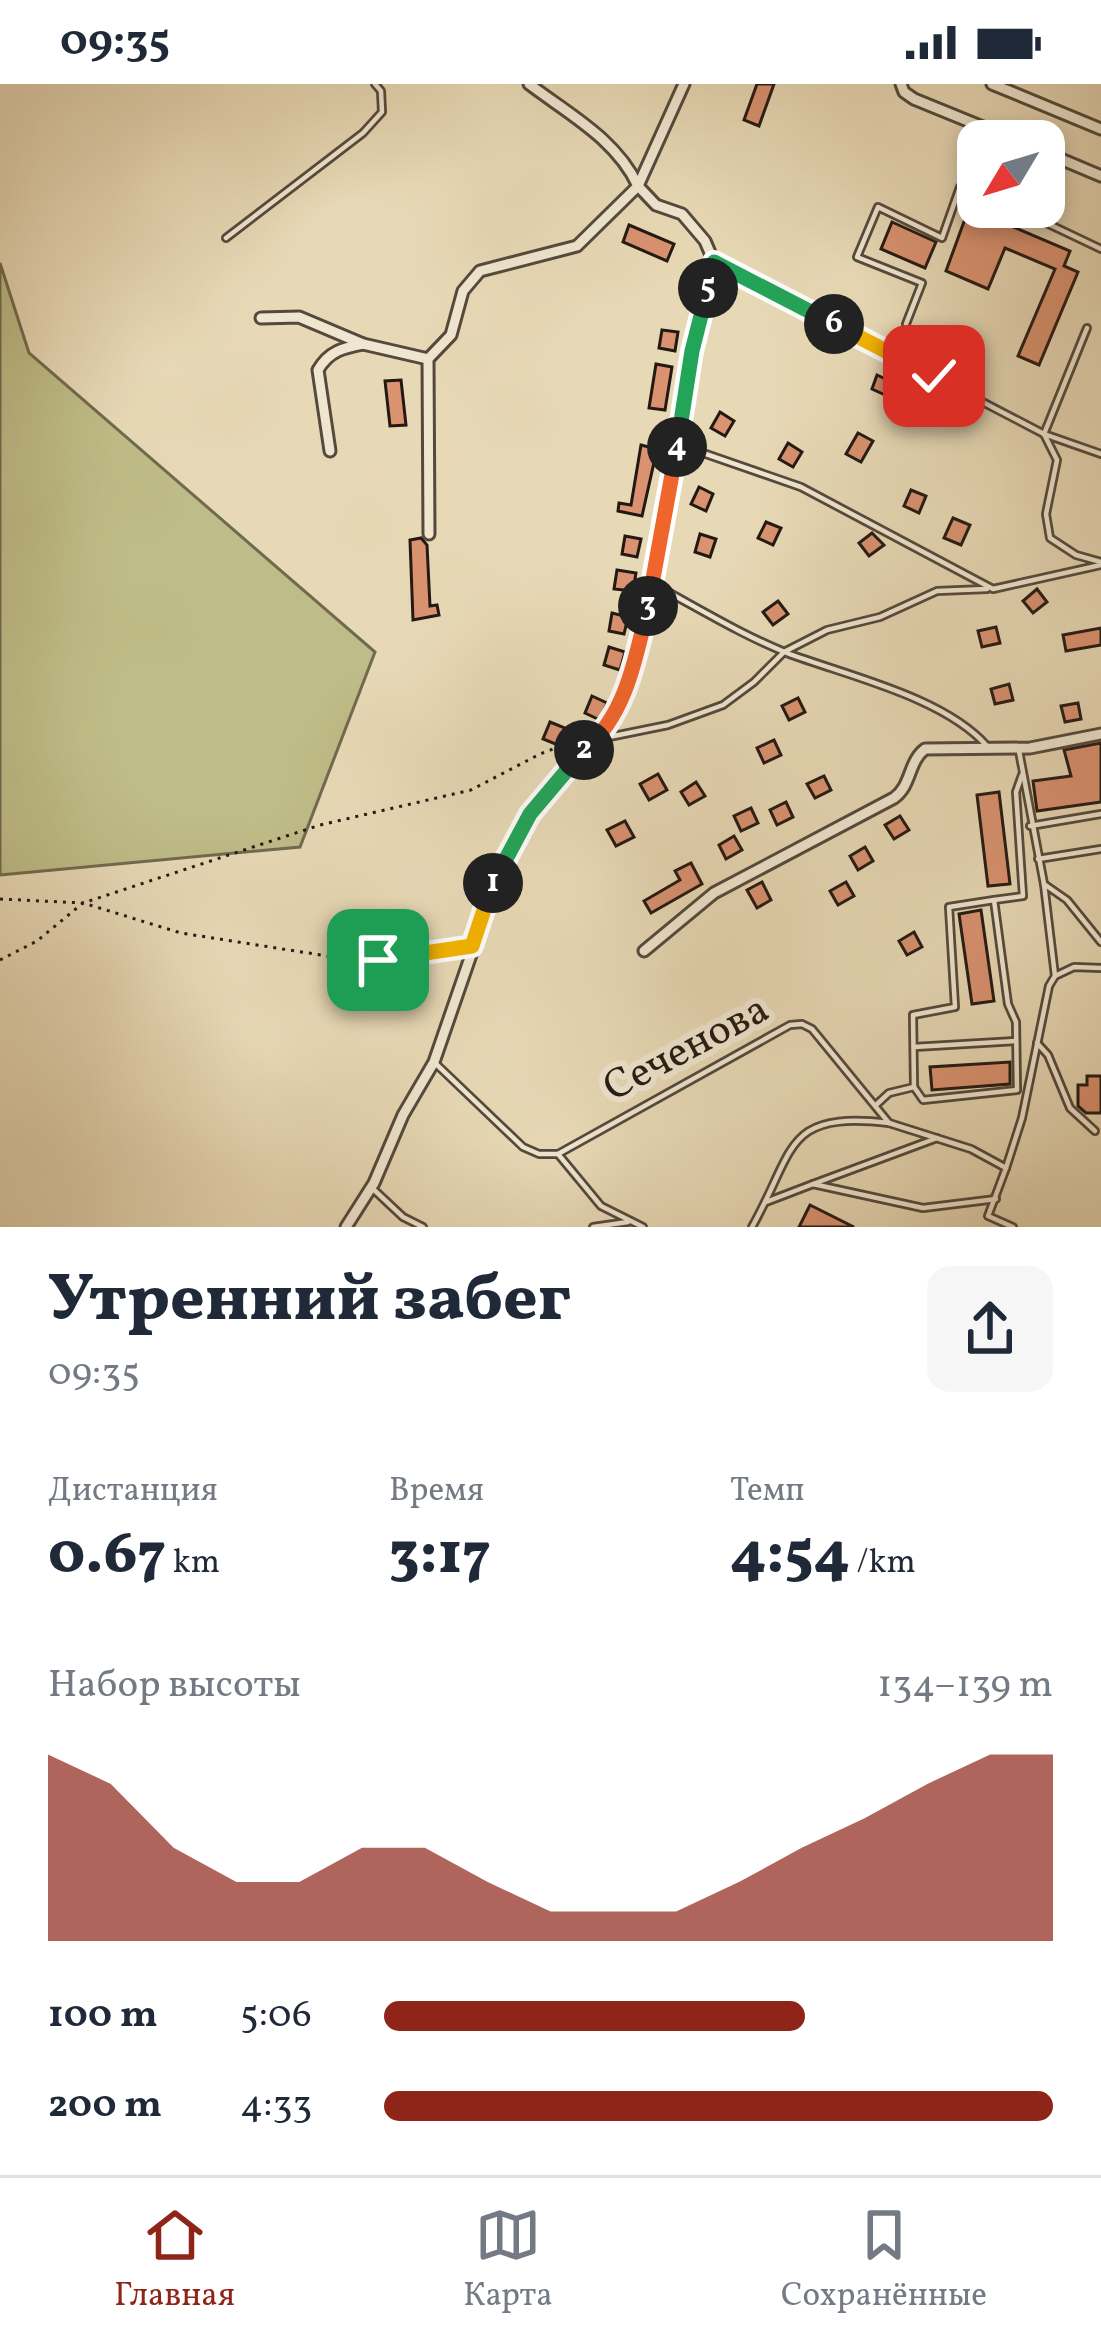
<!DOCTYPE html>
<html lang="ru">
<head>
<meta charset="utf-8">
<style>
  :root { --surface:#fff; --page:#f6f6f7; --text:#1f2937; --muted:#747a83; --line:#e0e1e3; --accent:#8f2418 }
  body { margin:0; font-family:Vollkorn,serif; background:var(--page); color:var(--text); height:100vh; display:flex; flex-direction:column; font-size:45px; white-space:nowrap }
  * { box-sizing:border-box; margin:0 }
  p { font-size:39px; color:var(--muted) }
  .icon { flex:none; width:66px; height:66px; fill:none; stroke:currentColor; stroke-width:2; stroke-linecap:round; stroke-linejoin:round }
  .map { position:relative; height:1143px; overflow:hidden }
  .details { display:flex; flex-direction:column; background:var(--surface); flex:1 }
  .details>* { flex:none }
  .needle { width:78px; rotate:232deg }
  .buttons { position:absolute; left:957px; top:36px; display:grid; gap:24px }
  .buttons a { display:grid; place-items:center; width:108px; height:108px; border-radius:24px; background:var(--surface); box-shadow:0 6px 18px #0003; font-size:60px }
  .pin { position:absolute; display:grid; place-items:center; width:102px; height:102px; color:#fff; margin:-51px; border-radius:24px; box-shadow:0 6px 18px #0006 }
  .km { position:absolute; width:60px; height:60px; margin:-30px; border-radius:50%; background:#222; color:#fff; font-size:33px; line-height:60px; text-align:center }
  .round { display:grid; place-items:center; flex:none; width:126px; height:126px; border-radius:24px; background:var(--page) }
  .headline { display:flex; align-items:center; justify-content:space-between; height:204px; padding:0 48px }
  h1 { font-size:66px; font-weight:800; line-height:90px }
  .stats { display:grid; grid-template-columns:repeat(3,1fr); gap:18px; height:204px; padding:12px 48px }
  .stats div { display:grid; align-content:center }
  .stats b { font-size:60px; font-weight:800 }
  .stats small { font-size:33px; font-weight:400 }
  .stats p { font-size:33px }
  .chart { height:336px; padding:24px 48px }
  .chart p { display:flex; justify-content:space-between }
  .chart svg { width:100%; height:216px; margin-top:12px; fill:var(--accent); opacity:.7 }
  ul { padding:0 48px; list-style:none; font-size:39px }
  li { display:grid; grid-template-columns:192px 144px 1fr; align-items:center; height:90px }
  li i { height:30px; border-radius:15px; background:var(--accent) }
  .status { display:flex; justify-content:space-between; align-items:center; height:84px; padding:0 60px; background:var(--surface); direction:ltr }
  .status svg { height:33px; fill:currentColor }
  .tab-bar { display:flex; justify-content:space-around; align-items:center; height:168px; border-top:3px solid var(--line); background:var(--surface); font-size:33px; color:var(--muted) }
  .tab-bar a { display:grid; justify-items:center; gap:6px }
  .tab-bar .current { color:var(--accent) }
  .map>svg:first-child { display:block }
</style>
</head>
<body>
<div class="status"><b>09:35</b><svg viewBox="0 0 49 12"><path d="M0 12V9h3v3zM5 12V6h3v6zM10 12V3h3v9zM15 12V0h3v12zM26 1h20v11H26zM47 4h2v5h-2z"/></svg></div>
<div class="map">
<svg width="1101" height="1143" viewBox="0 0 1101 1143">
  <rect width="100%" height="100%" fill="#e8d9b6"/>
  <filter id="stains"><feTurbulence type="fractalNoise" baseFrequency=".00167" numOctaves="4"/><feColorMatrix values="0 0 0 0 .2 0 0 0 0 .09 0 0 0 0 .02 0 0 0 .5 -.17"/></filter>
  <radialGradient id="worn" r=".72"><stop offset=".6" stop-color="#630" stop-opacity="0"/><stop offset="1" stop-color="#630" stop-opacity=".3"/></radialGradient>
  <path fill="#bebc88" stroke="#706a4e" stroke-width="3" d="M0,179l29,90 346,299 -75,195 -300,28z"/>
  <g fill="#da9270" stroke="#231913" stroke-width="3">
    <path d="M757,0h17l-15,42 -15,-6z"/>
    <path d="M969,124l101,43 -6,15 14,6 -39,93 -21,-9 37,-87 -50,-21 -17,41 -42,-18z"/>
    <path d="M892,138l44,20 -11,26 -44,-19z"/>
    <path d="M629,141l45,19 -7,17 -44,-19z"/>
    <path d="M662,246l16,2 -3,19 -16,-3z"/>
    <path d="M656,280l16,3 -7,43 -16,-2z"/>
    <path d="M877,291l43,20 -6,13 -42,-19z"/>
    <path d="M401,296l5,45 -16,1 -5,-45z"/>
    <path d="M720,328l14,9 -9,15 -14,-8z"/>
    <path d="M858,349l15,8 -12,21 -15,-8z"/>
    <path d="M788,359l14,9 -9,15 -14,-8z"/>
    <path d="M641,361l16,4 -15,67 -24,-5 1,-8 12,2z"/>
    <path d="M699,403l14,7 -7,17 -15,-7z"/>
    <path d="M911,406l15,6 -7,17 -15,-7z"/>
    <path d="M953,434l17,7 -9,20 -17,-7z"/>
    <path d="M766,438l15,6 -8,17 -15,-7z"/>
    <path d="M872,449l12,12 -15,11 -10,-13z"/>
    <path d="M700,450l16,5 -6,18 -15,-5z"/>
    <path d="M625,452l16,3 -4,18 -15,-3z"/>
    <path d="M421,454l6,7 3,61 7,-1 2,10 -26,5 -3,-80z"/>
    <path d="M617,486l19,3 -3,18 -19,-2z"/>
    <path d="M1037,505l10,13 -14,11 -10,-12z"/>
    <path d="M778,517l10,13 -15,11 -10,-13z"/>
    <path d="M612,529l16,4 -4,17 -15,-3z"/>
    <path d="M996,543l4,16 -18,4 -4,-16z"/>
    <path d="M1101,544v17l-35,6 -3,-16z"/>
    <path d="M609,563l16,5 -5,18 -16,-5z"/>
    <path d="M1009,600l4,16 -18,4 -4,-15z"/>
    <path d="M592,612l15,7 -7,17 -15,-7z"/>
    <path d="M798,614l7,14 -16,8 -7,-14z"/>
    <path d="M1078,619l3,16 -16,3 -4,-16z"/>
    <path d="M550,638l15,6 -7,17 -15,-6z"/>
    <path d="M774,656l7,15 -17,8 -7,-15z"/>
    <path d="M1101,659v59l-64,9 -4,-30 38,-5 -7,-26z"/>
    <path d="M658,690l9,16 -18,10 -9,-16z"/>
    <path d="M824,692l7,14 -16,8 -8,-14z"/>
    <path d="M696,698l9,14 -16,9 -8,-13z"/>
    <path d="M999,708l11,92 -22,2 -11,-91z"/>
    <path d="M786,718l7,15 -16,8 -7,-15z"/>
    <path d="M751,724l7,15 -17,8 -7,-15z"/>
    <path d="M900,732l9,14 -15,9 -9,-14z"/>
    <path d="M625,737l9,16 -18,9 -9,-16z"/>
    <path d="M734,752l8,14 -16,9 -7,-14z"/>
    <path d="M865,763l8,14 -15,9 -8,-14z"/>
    <path d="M691,779l11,21 -51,29 -7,-12 36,-21 -5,-9z"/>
    <path d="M762,798l9,18 -14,8 -10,-18z"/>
    <path d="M846,798l8,14 -16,9 -8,-14z"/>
    <path d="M981,826l13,91 -22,3 -13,-90z"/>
    <path d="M914,848l8,15 -15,8 -8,-14z"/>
    <path d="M1010,978v22l-78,6 -2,-23z"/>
    <path d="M1087,992h14v37h-15l-8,-7v-21h9z"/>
    <path d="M810,1121l44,22h-55z"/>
  </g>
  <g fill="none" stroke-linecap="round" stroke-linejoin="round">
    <defs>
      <g id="lane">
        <path d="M1013,123l88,42"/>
        <path d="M226,154l137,-105 19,-21 -1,-21 -6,-7"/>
        <path d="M714,178l330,172 43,-106"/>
        <path d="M906,240l16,-41 -65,-26 21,-50 64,31 18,-51 18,7"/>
        <path d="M1044,350l13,26 -11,54 4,24 26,17 25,7"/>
        <path d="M1044,350l57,20"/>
        <path d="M680,361l121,42 192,102 108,-24"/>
        <path d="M655,501c43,23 87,50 132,68 61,23 157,44 200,93"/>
        <path d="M604,654l64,-13 55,-20 31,-23 30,-30 43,-22 53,-13 57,-26 50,-2"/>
        <path d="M1030,742l71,-12"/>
        <path d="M1038,775l63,-10"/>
        <path d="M1044,800l23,16 34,42"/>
        <path d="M1055,892l19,-9 27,1"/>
        <path d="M1037,959l11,12 22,53 25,23"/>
        <path d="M914,963l102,-6"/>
        <path d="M434,978l89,85 16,7h19l43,52 42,21"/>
        <path d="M914,1003l9,13 94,-10 -1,-68 -8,-18 -14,-104 29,-4 -7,-104 6,-17"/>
        <path d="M876,1021l13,-12 25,-6 -1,-72 42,-8 -6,-100 45,-7"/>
        <path d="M558,1070l232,-129 12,-1 10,5 77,94 82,26 35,19 -18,48 25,11"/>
        <path d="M1006,1084l16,-50 27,-132 6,-10 -11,-92 -25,-133"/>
        <path d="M813,1100l124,-46"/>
        <path d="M371,1103l32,30 20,10"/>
        <path d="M766,1118l47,-18 110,24 73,-9"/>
        <path d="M593,1143l35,-5"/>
        <path d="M752,1143c44,-78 31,-116 137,-104"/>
      </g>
      <g id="street">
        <path d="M901,0l3,8 10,7 103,42"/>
        <path d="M992,0l109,45"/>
        <path d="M1044,68l57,24"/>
        <path d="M261,234l38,-1 64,27 65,15"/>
        <path d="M330,367l-12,-81c11,-19 25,-22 45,-26"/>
        <path d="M429,450l-1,-175 23,-24 12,-44 17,-20 97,-25 61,-60c-22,-47 -68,-71 -109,-102"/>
        <path d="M644,867l70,-58 180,-95c18,-13 14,-36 31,-49l105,-1 71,-14"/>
        <path d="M346,1143l28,-44 29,-68 31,-53 47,-136 7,-33 42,-79 27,-36 53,-51 25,-67 18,-75 39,-234 22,-89 -9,-21 -23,-27 -26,-9 -18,-19 46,-102"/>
      </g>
    </defs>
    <use href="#lane" stroke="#54493c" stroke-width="10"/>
    <use href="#street" stroke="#54493c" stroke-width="15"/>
    <g stroke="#231913" stroke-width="3" stroke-dasharray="3 6" stroke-linecap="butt">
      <path d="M0,815l83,4 98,30 159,25 38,2 86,-13"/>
      <path d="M0,876l37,-19 46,-38 237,-78 151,-35 69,-36 47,-18"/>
    </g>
    <use href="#lane" stroke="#f0e6d0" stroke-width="4.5"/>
    <use href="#street" stroke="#f0e6d0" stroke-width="9"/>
  </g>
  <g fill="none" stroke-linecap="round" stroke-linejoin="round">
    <defs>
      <path id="split-1" d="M378,876l94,-14 21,-63"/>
      <path id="split-2" d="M493,799l37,-69 54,-64"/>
      <path id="split-3" d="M584,666c42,-34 52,-93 64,-144"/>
      <path id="split-4" d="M648,522l29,-159"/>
      <path id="split-5" d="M677,363l15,-96 16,-63"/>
      <path id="split-6" d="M708,204l6,-26 120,62"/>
      <path id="split-7" d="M834,240l100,52"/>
    </defs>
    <use href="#split-1" stroke="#fff" stroke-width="24"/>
    <use href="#split-2" stroke="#fff" stroke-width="24"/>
    <use href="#split-3" stroke="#fff" stroke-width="24"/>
    <use href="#split-4" stroke="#fff" stroke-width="24"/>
    <use href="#split-5" stroke="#fff" stroke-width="24"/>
    <use href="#split-6" stroke="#fff" stroke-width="24"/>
    <use href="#split-7" stroke="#fff" stroke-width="24"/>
    <use href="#split-1" stroke="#f5b400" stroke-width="15"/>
    <use href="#split-2" stroke="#22a559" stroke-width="15"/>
    <use href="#split-3" stroke="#f0652b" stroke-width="15"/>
    <use href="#split-4" stroke="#f0652b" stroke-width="15"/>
    <use href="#split-5" stroke="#22a559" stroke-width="15"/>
    <use href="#split-6" stroke="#22a559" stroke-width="15"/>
    <use href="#split-7" stroke="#f5b400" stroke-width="15"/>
  </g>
  <g text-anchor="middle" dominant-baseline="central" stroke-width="12" stroke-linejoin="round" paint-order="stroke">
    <g font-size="42" fill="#231913" stroke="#f0e6d0">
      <text transform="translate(687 966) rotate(-28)">Сеченова</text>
    </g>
  </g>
  <rect width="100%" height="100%" filter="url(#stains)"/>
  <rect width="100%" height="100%" fill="url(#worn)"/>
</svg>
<div class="buttons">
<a><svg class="needle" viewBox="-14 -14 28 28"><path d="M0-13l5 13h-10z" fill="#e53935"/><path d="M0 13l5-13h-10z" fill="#747a83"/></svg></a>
</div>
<div class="pin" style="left:378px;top:876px;background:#1e9e55"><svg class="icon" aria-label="arrive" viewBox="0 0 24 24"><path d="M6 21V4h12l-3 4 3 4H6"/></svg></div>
<div class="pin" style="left:934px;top:292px;background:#d93025"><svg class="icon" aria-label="check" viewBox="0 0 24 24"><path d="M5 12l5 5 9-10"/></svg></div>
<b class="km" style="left:493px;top:799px">1</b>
<b class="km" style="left:584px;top:666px">2</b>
<b class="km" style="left:648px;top:522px">3</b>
<b class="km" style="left:677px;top:363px">4</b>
<b class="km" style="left:708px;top:204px">5</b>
<b class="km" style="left:834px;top:240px">6</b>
</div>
<section class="details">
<div class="headline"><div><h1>Утренний забег</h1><p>09:35</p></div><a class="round"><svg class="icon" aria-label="share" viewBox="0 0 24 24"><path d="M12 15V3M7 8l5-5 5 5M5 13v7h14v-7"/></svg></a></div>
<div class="stats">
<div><p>Дистанция</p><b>0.67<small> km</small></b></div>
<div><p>Время</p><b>3:17</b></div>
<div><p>Темп</p><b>4:54<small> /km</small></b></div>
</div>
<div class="chart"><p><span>Набор высоты</span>134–139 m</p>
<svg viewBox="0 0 160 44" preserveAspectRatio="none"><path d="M0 44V6L10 12L20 25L30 32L40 32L50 25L60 25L70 32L80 38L90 38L100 38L110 32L120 25L130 19L140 12L150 6L160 6V44z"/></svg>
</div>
<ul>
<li><b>100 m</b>5:06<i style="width:63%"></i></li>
<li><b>200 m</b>4:33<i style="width:100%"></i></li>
</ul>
</section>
<nav class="tab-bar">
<a class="current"><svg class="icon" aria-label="home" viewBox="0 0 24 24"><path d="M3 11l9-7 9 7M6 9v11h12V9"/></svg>Главная</a>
<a><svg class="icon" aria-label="map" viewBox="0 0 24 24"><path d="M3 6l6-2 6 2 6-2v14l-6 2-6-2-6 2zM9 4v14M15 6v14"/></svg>Карта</a>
<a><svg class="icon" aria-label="saved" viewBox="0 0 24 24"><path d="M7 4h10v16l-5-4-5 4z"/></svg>Сохранённые</a>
</nav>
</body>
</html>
